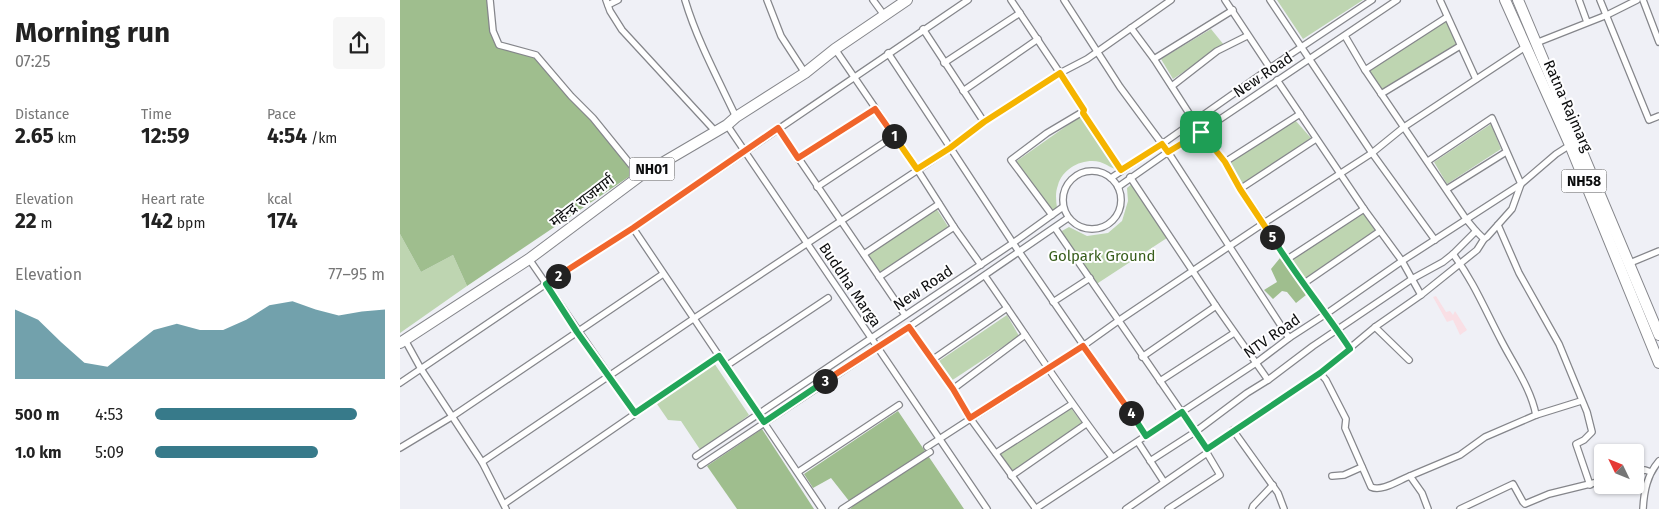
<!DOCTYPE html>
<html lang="en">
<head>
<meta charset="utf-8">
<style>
  :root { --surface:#fff; --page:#f6f6f6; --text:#222; --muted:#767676; --accent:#377a8a }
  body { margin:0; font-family:"Fira Sans","Noto Sans Devanagari",sans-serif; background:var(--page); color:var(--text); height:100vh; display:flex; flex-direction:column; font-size:19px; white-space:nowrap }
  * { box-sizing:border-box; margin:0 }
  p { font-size:16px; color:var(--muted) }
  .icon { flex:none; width:28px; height:28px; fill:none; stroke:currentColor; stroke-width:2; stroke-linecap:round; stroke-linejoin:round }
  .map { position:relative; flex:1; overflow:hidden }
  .sheet { display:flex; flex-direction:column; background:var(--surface); width:400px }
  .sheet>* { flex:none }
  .needle { width:32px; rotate:313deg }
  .controls { position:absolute; left:1194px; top:444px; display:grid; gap:10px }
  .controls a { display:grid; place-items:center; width:50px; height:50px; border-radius:5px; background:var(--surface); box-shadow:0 1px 4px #0004; font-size:25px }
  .pin { position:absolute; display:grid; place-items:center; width:42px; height:42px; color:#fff; margin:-21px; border-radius:10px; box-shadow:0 2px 8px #0006 }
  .km { position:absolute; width:25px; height:25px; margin:-12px; border-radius:50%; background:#222; color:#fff; font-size:14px; line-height:25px; text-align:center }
  .round { display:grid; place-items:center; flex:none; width:52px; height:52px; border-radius:5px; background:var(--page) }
  .summary { display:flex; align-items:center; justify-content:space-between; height:85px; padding:0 15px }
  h1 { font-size:28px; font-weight:700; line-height:38px }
  .metrics { display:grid; grid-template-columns:repeat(3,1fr); gap:8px; height:85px; padding:5px 15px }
  .metrics div { display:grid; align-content:center }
  .metrics b { font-size:21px; font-weight:700 }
  .metrics small { font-size:14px; font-weight:400 }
  .metrics p { font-size:14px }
  .chart { height:140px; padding:10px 15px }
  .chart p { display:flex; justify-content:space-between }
  .chart svg { width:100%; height:90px; margin-top:5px; fill:var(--accent); opacity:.7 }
  ul { padding:0 15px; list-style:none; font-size:16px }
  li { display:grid; grid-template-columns:80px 60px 1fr; align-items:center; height:38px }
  li i { height:12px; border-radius:6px; background:var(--accent) }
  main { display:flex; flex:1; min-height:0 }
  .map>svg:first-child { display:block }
</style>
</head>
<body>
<main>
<section class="sheet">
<div class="summary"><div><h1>Morning run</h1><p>07:25</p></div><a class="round"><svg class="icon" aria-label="share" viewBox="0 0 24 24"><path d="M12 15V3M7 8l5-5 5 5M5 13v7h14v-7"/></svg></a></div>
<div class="metrics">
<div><p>Distance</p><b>2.65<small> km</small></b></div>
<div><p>Time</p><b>12:59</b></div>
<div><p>Pace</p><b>4:54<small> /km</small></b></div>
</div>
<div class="metrics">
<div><p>Elevation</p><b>22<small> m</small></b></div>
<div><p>Heart rate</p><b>142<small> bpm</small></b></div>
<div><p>kcal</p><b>174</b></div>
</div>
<div class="chart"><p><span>Elevation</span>77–95 m</p>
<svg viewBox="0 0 160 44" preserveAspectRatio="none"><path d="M0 44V10L10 15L20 26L30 36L40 38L50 29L60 20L70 17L80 20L90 20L100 15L110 8L120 6L130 10L140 13L150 11L160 10V44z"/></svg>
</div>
<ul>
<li><b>500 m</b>4:53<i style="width:88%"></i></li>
<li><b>1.0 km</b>5:09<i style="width:71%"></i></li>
</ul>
</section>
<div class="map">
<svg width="1259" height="509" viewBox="0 0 1259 509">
  <rect width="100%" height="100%" fill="#eff0f6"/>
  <path fill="#f9dfe5" d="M1036,296l10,16 4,-1 3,4 2,-4 12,19 -7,5 -7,-15 -6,2 -14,-25z"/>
  <g fill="#bed5b1">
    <path d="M877,0h86l-60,39z"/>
    <path d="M1047,17l13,29 -79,48 -16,-24z"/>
    <path d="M811,29l13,16 -51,34 -12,-20z"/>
    <path d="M682,115l36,54c-7,0 -11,-5 -18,-7 -17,-4 -37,6 -42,23 -3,8 -2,15 -1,23l-7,5 -36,-50z"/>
    <path d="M895,120l16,18 -69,47 -14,-23z"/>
    <path d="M1091,124l10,25 -54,35 -13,-22z"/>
    <path d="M733,183l37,53 -75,49 -35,-53 9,-5 18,9 21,-3 14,-12 6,-20 -1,-13z"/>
    <path d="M536,208l13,20 -70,46 -14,-19z"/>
    <path d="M964,211l15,20 -74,52 -17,-23z"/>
    <path d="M0,234l21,38 32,-17 14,31 -67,47z"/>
    <path d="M607,315l12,21 -68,45 -12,-20z"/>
    <path d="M314,363l35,52 -48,36 -20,-30 -13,-1 -11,-16z"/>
    <path d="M671,408l12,16 -72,49 -12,-19z"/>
  </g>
  <g fill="#9fbe8e">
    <path d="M0,0h90l3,31 6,14 37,10 57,63 40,56 -166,112 -14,-31 -32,17 -21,-38z"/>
    <path d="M880,258c12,10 22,23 26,37l-10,8 -9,-11 -5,-1 -9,8 -9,-9 13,-8 -6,-13z"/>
    <path d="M498,411l66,98h-114l3,-3 -22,-28 -18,10 -9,-14z"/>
    <path d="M362,429l52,80h-77l-30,-43z"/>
  </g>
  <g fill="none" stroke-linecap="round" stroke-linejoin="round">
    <defs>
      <g id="street">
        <path d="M90,0l3,31 6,14 37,10 35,41 22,22 47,58"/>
        <path d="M206,0l4,11 12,19 94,102"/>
        <path d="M285,0c12,40 33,79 51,117"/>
        <path d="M367,0l14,36 24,37"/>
        <path d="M473,0l11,15"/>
        <path d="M611,0l65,97 8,14 -1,2 38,57"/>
        <path d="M664,0l56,87 48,65 121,186"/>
        <path d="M825,0l45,68"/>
        <path d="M870,0l102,153 63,87"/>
        <path d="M1040,0l36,79"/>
        <path d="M1179,0l8,22"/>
        <path d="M1200,0l49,120 10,-4"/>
        <path d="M1243,0l16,42"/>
        <path d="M208,5l10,-5"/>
        <path d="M731,28l23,31 40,62"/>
        <path d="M523,29l61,93"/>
        <path d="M945,36l20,34 101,149 10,12"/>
        <path d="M1136,43l71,-28 30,-15"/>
        <path d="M435,49l82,120 37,58 27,38"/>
        <path d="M488,53l125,190 133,193"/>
        <path d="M754,59l79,-49"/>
        <path d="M544,63l76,-50"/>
        <path d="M965,70l82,-53"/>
        <path d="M877,80l87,129 38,52 19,34"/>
        <path d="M772,86l45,-35 30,-15"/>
        <path d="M563,91l75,-52"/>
        <path d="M981,94l79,-48"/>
        <path d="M327,125l260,384"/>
        <path d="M378,128l127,187"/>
        <path d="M801,132l24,30 15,27 24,34 22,37 52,70 12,19"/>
        <path d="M398,159l77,-50"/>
        <path d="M825,162l75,-48"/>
        <circle cx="692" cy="200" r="29"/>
        <path d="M730,177l86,129 52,74"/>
        <path d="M711,178l51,-34 108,-76 102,-68"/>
        <path d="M417,187l77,-51"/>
        <path d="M718,187l50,-35 33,-20 196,-132"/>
        <path d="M840,189l76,-50"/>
        <path d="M1047,189l59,-37"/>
        <path d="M652,215l-41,-55 36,-27 37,-22"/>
        <path d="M1098,225l21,48 40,71 28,68 5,20 -8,8 -8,4 14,41"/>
        <path d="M233,228l189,281"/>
        <path d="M655,228l152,221v4l13,22 -52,34"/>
        <path d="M464,254l75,-50"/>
        <path d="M1053,254c21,28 33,58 49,88 12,23 29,47 34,73"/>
        <path d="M129,259l106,154"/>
        <path d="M886,260l78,-51"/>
        <path d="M1230,263l29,-12"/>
        <path d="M585,276c42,60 82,123 127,181"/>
        <path d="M479,277l75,-50"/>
        <path d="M903,284l77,-53"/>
        <path d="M653,302l37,-24"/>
        <path d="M509,327l44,62 17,29 66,91"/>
        <path d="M975,327l34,33"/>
        <path d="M5,340l16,29 61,93 24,47"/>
        <path d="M742,357l74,-51"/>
        <path d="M532,360l75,-52"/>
        <path d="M326,366l102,-68"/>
        <path d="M920,373l6,7 20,39 -1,9 26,59c11,5 28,-7 39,-11"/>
        <path d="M760,381l74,-48"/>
        <path d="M0,383l146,-99 87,-56 335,-228"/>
        <path d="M553,389l72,-54"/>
        <path d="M833,430l45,63 6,16"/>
        <path d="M738,442l26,40"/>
        <path d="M527,447l156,-101 35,-25 146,-98 108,-70 32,-26 121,-80"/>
        <path d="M0,448l53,-32 210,-142"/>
        <path d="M807,449l113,-76 55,-46 46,-32 56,-45 7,-11"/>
        <path d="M596,453l76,-49"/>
        <path d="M296,456l317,-213 50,-36"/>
        <path d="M750,461l45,-29 52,-39 21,-13 45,-34 99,-67 31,-17 10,-8 23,-23 8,8 3,-2 25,-28 9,-25 -29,-66 -64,43"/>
        <path d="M82,462l211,-143 258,-171 33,-26 76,-49 27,-14 84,-59"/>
        <path d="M301,465l208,-138 159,-109"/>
        <path d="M398,472l101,-67"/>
        <path d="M1235,473l10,-3 6,2"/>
        <path d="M611,476l75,-52"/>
        <path d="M932,476l12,-1 18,-8"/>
        <path d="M104,504l215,-148"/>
        <path d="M442,509l88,-57"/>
        <path d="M635,509l221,-146 33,-25 37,-24 76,-53 119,-77 35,-30 14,-9"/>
        <path d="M726,509l81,-56"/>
        <path d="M852,509l1,-3 20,-21"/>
        <path d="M1028,509l-6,-16 -12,-17 50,-21 25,-18 51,-22 45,-14"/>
        <path d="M1060,509l53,-25 10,18 2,2 24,-10 53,-13"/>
        <path d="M1243,509c1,-18 4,-34 16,-48"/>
      </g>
      <g id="highway">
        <path d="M1105,0l65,145 89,218"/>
        <path d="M1118,0l141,335"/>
        <path d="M0,343l129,-84 111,-83 87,-51 9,-8 69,-44 30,-24 72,-49"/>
      </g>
    </defs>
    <use href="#street" stroke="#85868b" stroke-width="8"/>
    <use href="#highway" stroke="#85868b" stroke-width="12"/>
    <use href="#street" stroke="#fff" stroke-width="5.5"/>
    <use href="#highway" stroke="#fff" stroke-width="10"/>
  </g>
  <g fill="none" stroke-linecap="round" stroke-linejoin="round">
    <defs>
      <path id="split-1" d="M494,136l23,33 33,-21 34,-26 76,-49 24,37 -1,3 38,57 41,-26 6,8 33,-20"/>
      <path id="split-2" d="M158,276l75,-48 145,-100 20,30 77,-49 19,27"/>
      <path id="split-3" d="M158,276l-12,8 31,48 58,81 84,-57 45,66 61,-41"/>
      <path id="split-4" d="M425,381l84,-54 44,62 17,29 113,-72 48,67"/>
      <path id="split-5" d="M731,413l15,23 36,-24 25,37 113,-76 30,-24c-25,-38 -54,-73 -78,-112"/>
      <path id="split-6" d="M801,132l24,30 15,27 32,48"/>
    </defs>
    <use href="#split-1" stroke="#fff" stroke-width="10"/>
    <use href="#split-2" stroke="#fff" stroke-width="10"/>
    <use href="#split-3" stroke="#fff" stroke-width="10"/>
    <use href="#split-4" stroke="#fff" stroke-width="10"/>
    <use href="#split-5" stroke="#fff" stroke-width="10"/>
    <use href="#split-6" stroke="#fff" stroke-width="10"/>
    <use href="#split-1" stroke="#f5b400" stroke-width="6"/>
    <use href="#split-2" stroke="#f0652b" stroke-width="6"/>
    <use href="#split-3" stroke="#22a559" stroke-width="6"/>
    <use href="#split-4" stroke="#f0652b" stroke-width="6"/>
    <use href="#split-5" stroke="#22a559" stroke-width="6"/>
    <use href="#split-6" stroke="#f5b400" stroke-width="6"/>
  </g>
  <g text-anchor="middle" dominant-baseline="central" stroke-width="4" stroke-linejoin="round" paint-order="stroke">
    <g fill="#fefeff" stroke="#555556" stroke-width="1">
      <rect x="229.5" y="157.5" width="45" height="23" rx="4"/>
      <rect x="1161.5" y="169.5" width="45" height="23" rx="4"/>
    </g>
    <g font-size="14" font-weight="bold" fill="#0c0d0e">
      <text x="252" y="169">NH01</text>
      <text x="1184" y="181">NH58</text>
    </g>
    <g font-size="15" fill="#0c0d0e" stroke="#fefeff">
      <text transform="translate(863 75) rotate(-34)">New Road</text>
      <text transform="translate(1168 106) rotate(66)">Ratna Rajmarg</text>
      <text transform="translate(182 201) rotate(-37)">महेन्द्र राजमार्ग</text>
      <text transform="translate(450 285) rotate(56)">Buddha Marga</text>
      <text transform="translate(523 288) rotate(-34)">New Road</text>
      <text transform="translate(872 336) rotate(-35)">NTV Road</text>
    </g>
    <g font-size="15" fill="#375d1b" stroke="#fefeff">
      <text x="702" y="256">Golpark Ground</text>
    </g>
  </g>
</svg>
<div class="controls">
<a><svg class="needle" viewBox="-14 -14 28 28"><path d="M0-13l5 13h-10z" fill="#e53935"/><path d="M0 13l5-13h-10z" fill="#767676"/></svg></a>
</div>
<div class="pin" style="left:801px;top:132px;background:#1e9e55"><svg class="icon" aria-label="arrive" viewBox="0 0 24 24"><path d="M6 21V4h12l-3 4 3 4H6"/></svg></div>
<b class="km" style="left:494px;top:136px">1</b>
<b class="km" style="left:158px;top:276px">2</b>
<b class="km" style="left:425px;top:381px">3</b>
<b class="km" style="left:731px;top:413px">4</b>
<b class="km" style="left:872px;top:237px">5</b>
</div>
</main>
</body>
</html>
